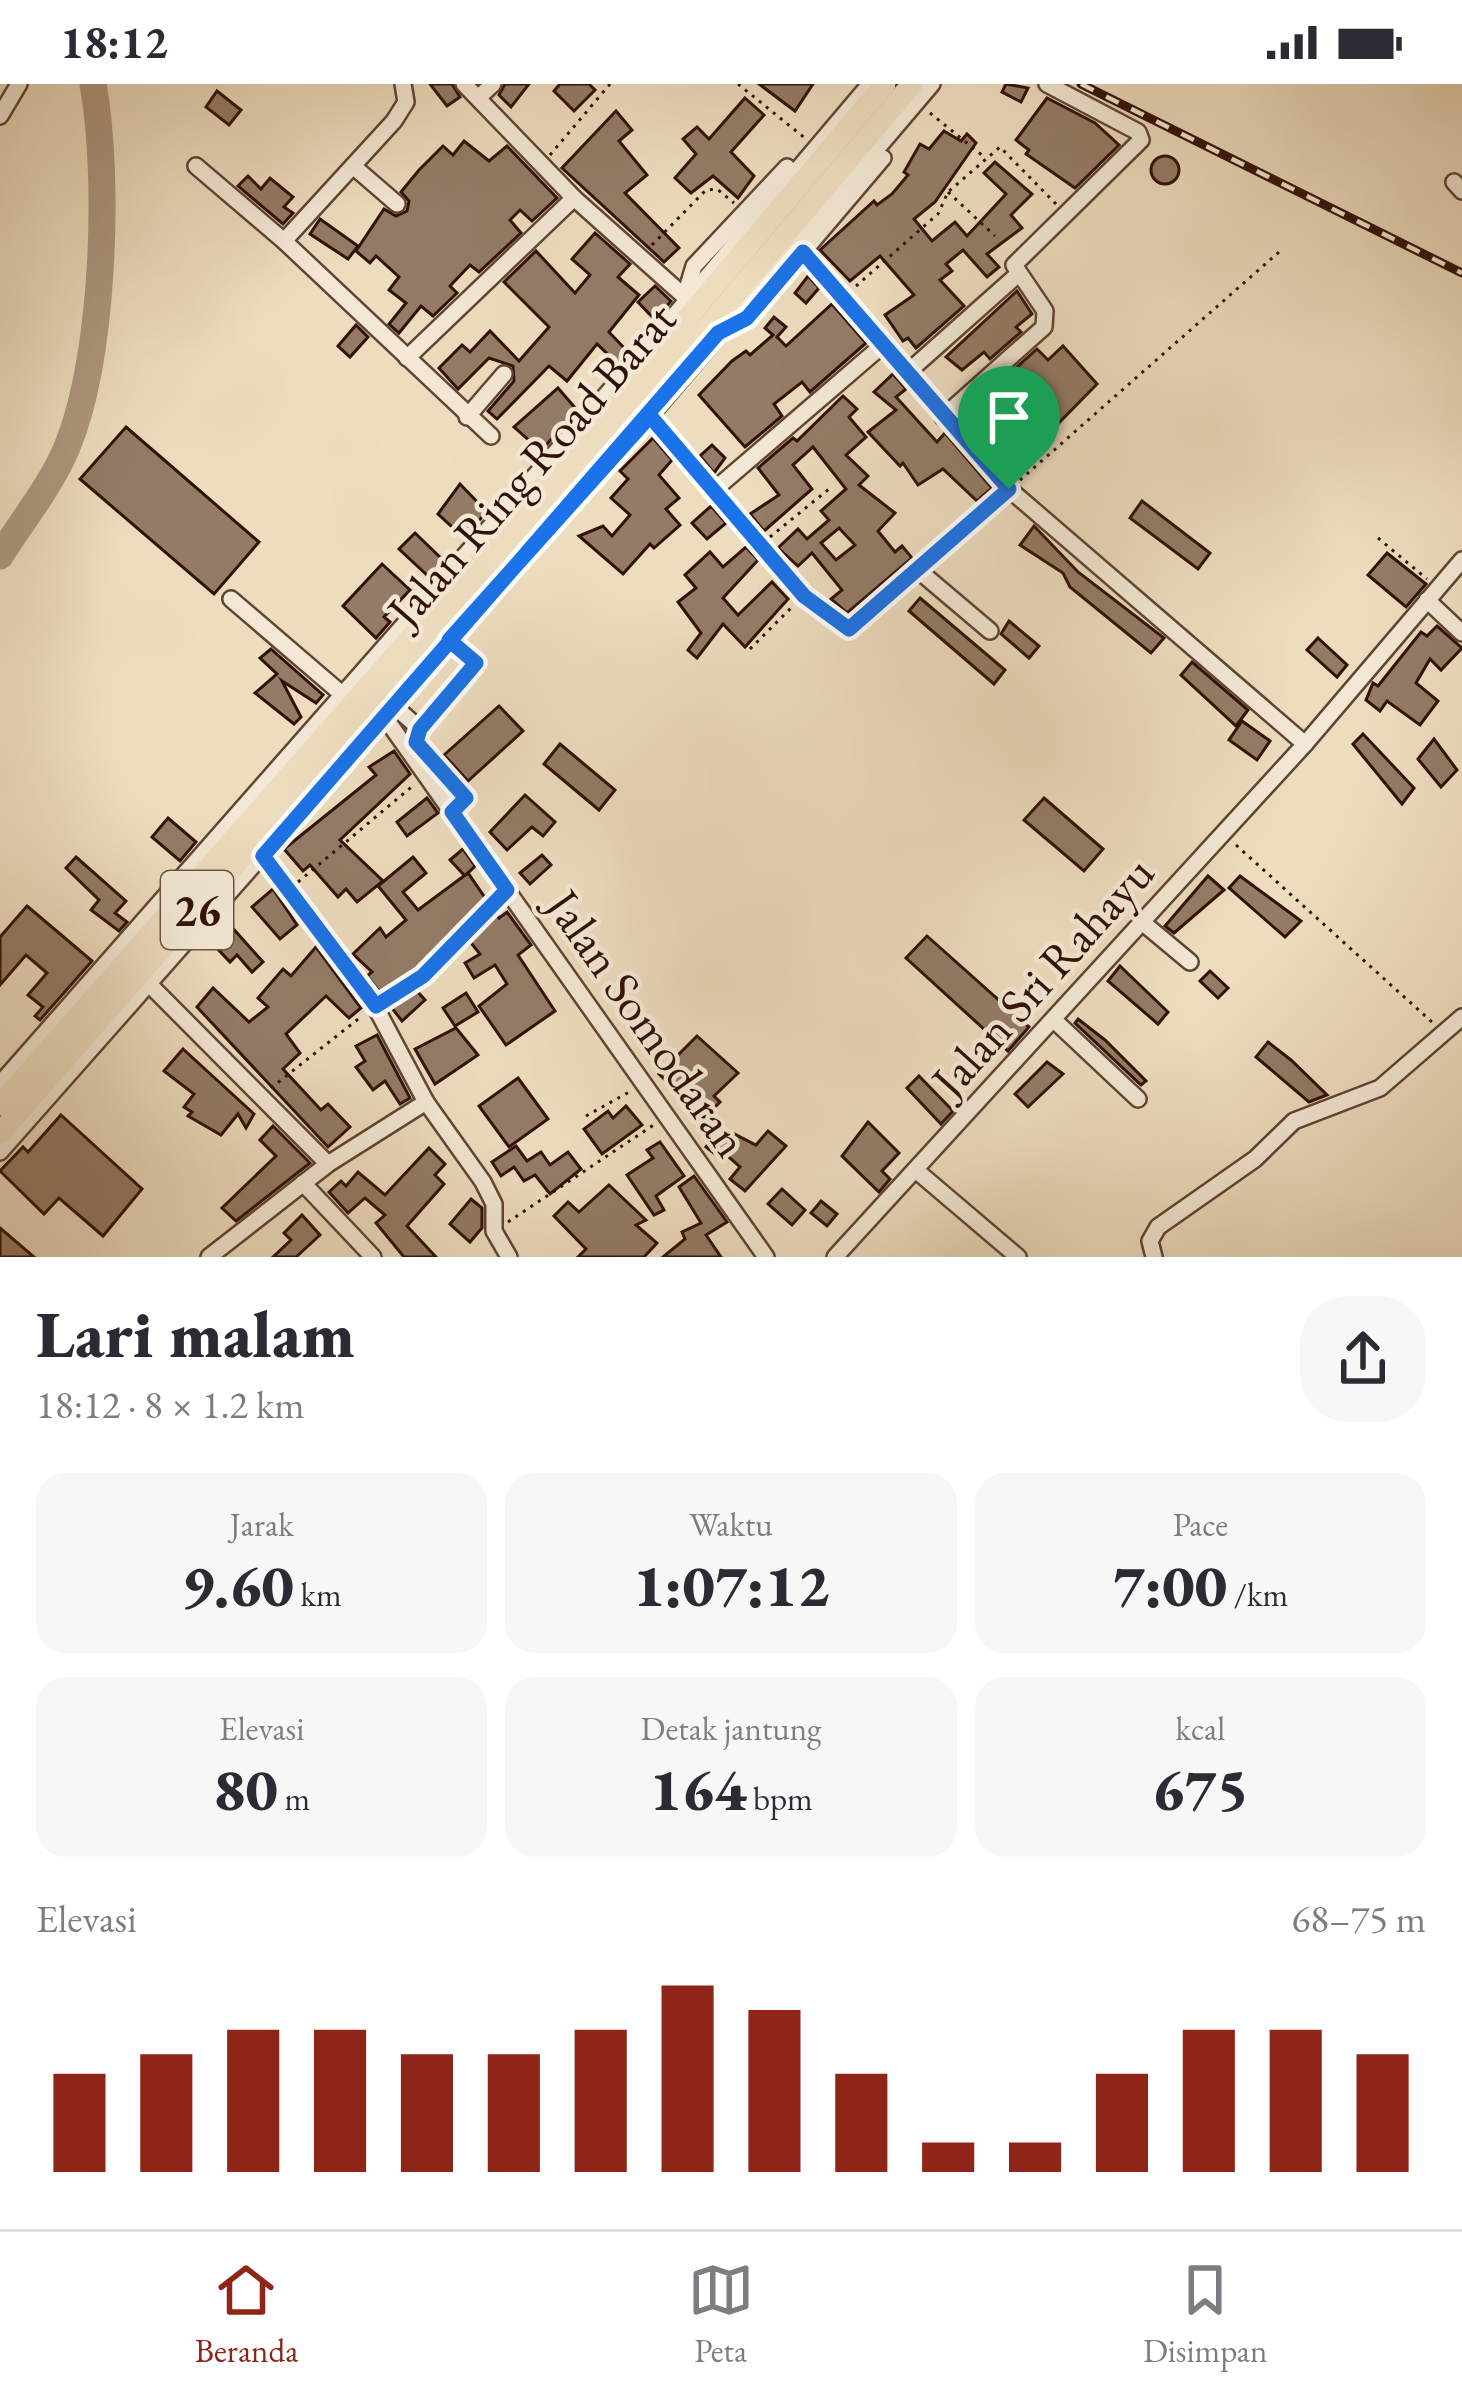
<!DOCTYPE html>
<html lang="id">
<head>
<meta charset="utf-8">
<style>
  :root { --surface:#fff; --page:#f7f7f7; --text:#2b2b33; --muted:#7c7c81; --line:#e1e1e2; --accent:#8f2418 }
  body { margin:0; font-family:"EB Garamond",serif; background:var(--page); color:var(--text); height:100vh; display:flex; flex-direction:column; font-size:45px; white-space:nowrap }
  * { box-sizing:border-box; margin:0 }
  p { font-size:39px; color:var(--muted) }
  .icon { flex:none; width:66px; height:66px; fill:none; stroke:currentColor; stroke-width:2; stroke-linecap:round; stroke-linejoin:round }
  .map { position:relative; height:1173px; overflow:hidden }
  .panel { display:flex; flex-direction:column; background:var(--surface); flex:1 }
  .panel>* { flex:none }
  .pin { position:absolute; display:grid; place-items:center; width:102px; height:102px; color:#fff; margin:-123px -51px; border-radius:50% 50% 50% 0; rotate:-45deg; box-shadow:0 0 12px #0007 }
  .pin .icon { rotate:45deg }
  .round { display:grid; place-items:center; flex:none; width:126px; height:126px; border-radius:48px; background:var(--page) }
  .headline { display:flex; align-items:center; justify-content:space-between; height:204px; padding:0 36px }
  h1 { font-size:66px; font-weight:800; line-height:90px }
  .metrics { display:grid; grid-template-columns:repeat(3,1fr); gap:18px; height:204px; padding:12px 36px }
  .metrics div { display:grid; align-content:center; border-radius:30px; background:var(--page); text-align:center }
  .metrics b { font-size:60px; font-weight:800 }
  .metrics small { font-size:33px; font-weight:400 }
  .metrics p { font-size:33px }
  .chart { height:336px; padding:24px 36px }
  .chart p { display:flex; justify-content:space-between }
  .chart svg { width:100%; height:216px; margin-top:12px; stroke:var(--accent); stroke-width:6 }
  .status { display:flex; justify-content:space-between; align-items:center; height:84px; padding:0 60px; background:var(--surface); direction:ltr }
  .status svg { height:33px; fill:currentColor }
  .tabs { display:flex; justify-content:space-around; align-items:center; height:168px; border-top:3px solid var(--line); background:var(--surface); font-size:33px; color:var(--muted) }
  .tabs a { display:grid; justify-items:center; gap:6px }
  .tabs .selected { color:var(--accent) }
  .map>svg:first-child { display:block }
</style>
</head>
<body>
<div class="status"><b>18:12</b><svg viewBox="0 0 49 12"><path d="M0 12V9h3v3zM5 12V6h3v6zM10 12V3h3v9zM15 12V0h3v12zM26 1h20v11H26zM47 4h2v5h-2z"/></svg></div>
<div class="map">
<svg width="1462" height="1173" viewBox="0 0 1462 1173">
  <rect width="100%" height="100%" fill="#eddcbe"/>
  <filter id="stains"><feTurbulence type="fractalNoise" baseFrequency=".00167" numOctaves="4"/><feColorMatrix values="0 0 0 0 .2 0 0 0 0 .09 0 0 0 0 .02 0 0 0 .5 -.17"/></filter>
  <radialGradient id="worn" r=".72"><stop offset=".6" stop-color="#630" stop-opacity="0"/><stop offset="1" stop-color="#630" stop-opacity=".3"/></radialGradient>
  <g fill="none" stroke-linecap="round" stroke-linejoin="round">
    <path stroke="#ad977f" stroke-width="27" d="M0,472c22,-35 52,-72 67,-109 37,-89 43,-269 26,-363"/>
  </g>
  <g fill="#937b66" stroke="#311106" stroke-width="3" fill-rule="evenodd">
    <path d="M430,0h22l8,13 -13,9z"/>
    <path d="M505,0h24l-18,23 -12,-12z"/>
    <path d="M560,0h29l6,6 -21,21 -20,-20z"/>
    <path d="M759,0h54l-18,27z"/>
    <path d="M1006,0l22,4 -7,14 -19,-10z"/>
    <path d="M217,7l24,19 -12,15 -23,-18z"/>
    <path d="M745,14l19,17 -33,37 23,24 -16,22 -25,-22 -22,17 -16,-15 21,-24 -13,-15 14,-12 12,12z"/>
    <path d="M1047,14l48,25 24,22 -44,43 -49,-34 3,-4 -13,-10z"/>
    <path d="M616,27l16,19 -13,11 28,34 -22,18 54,55 -15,14 -102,-94z"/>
    <path d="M944,47l17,10 6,-7 9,9 -41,59 -21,17 18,22 23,-19 12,14 39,-42 -22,-21 11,-11 37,32 -21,21 11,13 -35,26 12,13 -12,10 -24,-27 -17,14 6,7 -12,9 24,26 -48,42 -8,-10 -5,3 -18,-26 29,-20 -34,-39 -30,25 -30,-31 54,-49 3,4 15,-11 16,-19 -4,-3 16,-28 9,5z"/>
    <path d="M464,57l25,20 18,-15 50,52 -25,23 -12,-11 -10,10 11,13 -42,39 -9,-7 -20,21 7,7 -24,23 -12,-10 -22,27 -10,-9 17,-21 -17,-13 10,-13 -23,-21 -6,7 -14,-12 28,-42 12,7 11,-5 2,-10 -8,-9 18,-22 24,-24 10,9z"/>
    <circle cx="1165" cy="86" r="14"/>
    <path d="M248,92l13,13 9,-11 23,19 -9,10 9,6 -10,11 -45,-38z"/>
    <path d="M320,135l38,27 -10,13 -38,-25z"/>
    <path d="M595,149l35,31 -12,13 21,18 -30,37 19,20 -10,12 -21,-20 -30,37 -18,-15 -52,53 -9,-8 26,-30 -1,-15 -24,-8 -31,31 -19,-21 23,-23 8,7 20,-21 29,30 30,-34 -45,-45 32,-31 39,42 15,-18 -18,-16z"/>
    <path d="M808,192l11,12 -13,15 -11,-10z"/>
    <path d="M655,202l16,15 -16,19 -17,-18z"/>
    <path d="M1017,207l15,23 -16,13 5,5 -31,27 -6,-7 -22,18 -16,-13z"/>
    <path d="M832,220l34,39 -56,49 -8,-10 -28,22 8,12 -37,31 -46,-52 33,-34 14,-10 4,4 23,-20 -8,-7 9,-11 12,10 -9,10 9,9z"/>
    <path d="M356,241l12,12 -18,20 -12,-11z"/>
    <path d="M1063,262l34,38 -52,53 -13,-13 18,-17 -24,-26 -45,44 -13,-14 69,-62 11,11z"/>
    <path d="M893,290l13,15 -10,8 41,45 8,-9 47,55 -15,13 -34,-32 -25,16 -15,-22 -3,3 -32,-34 28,-22 -22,-18z"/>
    <path d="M558,304l19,22 -36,41 -27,-24z"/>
    <path d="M843,312l14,13 -8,8 17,20 -20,18 22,21 -9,9 36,28 -17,18 17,21 7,-6 10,12 -65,55 -16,-14 11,-9 -30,-37 -14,13 -20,-18 20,-19 9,10 22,-19 -8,-9 25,-22 -33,-42 -20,18 19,24 -48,42 -14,-17 29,-19 -21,-27 35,-30 4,3zM839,444l16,17 -19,15 -15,-17z"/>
    <path d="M126,343l133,115 -45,52 -134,-115z"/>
    <path d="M653,354l19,22 -13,15 20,23 -13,11 14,16 -26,23 -4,-4 -27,30 -44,-38 24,-10 9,10 18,-21 -19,-17 17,-19 -8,-8z"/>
    <path d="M712,361l13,13 -11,15 -14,-17z"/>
    <path d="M460,400l27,28 -24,25 -25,-23z"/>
    <path d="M1142,417l68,52 -12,16 -68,-51z"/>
    <path d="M711,422l15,17 -19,16 -15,-16z"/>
    <path d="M1034,442l44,46 86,66 -13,15 -81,-66 -7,-14 -43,-28z"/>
    <path d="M415,449l29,28 -15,16 -30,-28z"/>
    <path d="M746,463l12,13 -35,38 15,17 34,-33 16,17 -43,48 -22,-23 -26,34 -9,-8 13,-17 -23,-31 18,-14 -11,-13 25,-23 13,15z"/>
    <path d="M1387,469l39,31 -20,23 -38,-32z"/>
    <path d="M382,480l28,26 -26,27 6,5 -14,16 -33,-32z"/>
    <path d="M920,514l85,72 -11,14 -85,-73z"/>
    <path d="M1009,537l30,25 -10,12 -28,-24z"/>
    <path d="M1437,542l25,22 -21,22 -11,-11 -14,24 22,18 -18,24 -33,-24 -7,10 -14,-11 7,-17 5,3 43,-54 6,4z"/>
    <path d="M1318,554l29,27 -10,12 -30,-27z"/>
    <path d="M271,565l52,46 -7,8 -34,-22 19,36 -7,7 -39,-31 22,-19 -17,-16z"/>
    <path d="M1192,578l56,48 -12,16 -55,-51z"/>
    <path d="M499,622l24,25 -55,50 -24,-26z"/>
    <path d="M1242,637l28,20 -13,19 -28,-20z"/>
    <path d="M1363,650l51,54 -12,16 -49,-60z"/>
    <path d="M1434,655l23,31 -16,17 -23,-28z"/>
    <path d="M560,660l55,46 -16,20 -55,-46z"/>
    <path d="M394,667l16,23 -70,66 43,41 -26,21 -11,-13 -8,8 -28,-32 -7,6 -19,-22 92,-74 -7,-8z"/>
    <path d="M525,711l30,27 -12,14 -11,-9 -25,23 -17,-18z"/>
    <path d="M427,714l11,15 -31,23 -10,-14z"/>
    <path d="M1044,714l59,51 -19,22 -60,-51z"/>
    <path d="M168,734l28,24 -16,19 -28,-24z"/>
    <path d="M463,765l12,17 -10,10 -15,-16z"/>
    <path d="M542,771l9,10 -21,19 -10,-11z"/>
    <path d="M76,773l50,44 -11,12 12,9 -8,9 -28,-21 8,-10 -33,-32z"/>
    <path d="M413,773l13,16 -23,19 15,18 50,-37 31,45 8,-6 24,33 -13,10 37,56 -49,34 -27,-39 28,-22 -12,-19 -21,13 -9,-15 15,-9 -21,-26 -51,53 17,19 -23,21 -35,-45 5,-4 -19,-18 27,-26 6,9 20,-17 -28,-34z"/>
    <path d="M1208,792l16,14 -50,43 -9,-7z"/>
    <path d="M1240,792l61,45 -16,16 -56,-49z"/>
    <path d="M273,805l24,36 -17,14 -28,-32z"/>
    <path d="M27,822l65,55 -52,59 -5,-4 8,-9 -15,-12 19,-22 -21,-18 -26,30v-48z"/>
    <path d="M230,841l33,37 -11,10 -15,-17 -7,7 -19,-20z"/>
    <path d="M927,852l102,91 -21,24 -102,-93z"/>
    <path d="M316,863l45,61 -12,10 -23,-22 -40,38 14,19 -17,16 38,41 7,-6 22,23 -22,20 -131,-140 16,-19 36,34 19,-15 -10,-9 25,-29 8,7z"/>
    <path d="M1120,882l48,46 -10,12 -50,-43z"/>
    <path d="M1210,887l18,17 -10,10 -18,-17z"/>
    <path d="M466,909l12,19 -23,14 -12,-18z"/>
    <path d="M1078,935l27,21 41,41 -5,4 -66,-62z"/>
    <path d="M456,944l22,27 -43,29 -20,-35z"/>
    <path d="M377,951l33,63 -10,6 -15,-23 -12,9 -17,-23 9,-6 -9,-15z"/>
    <path d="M697,952l41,37 -24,23 6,6 -16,16 -45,-44z"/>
    <path d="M1268,958l23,18 36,35 -18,7 -53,-45z"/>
    <path d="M183,965l71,65 -8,14 -8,-14 -17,21 -33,-19 4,-4 -8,-5 10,-13 -30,-23z"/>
    <path d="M1047,978l16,12 -35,33 -13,-13z"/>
    <path d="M919,992l34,35 -12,13 -34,-36z"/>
    <path d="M518,994l30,41 -39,28 -30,-41z"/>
    <path d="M626,1022l16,19 -40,29 -18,-25 24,-18 5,7z"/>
    <path d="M61,1031l81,74 -39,47 -44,-38 -15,16 -44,-43 23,-24 5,5z"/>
    <path d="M868,1038l31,31 -17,18 8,8 -11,13 -37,-36z"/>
    <path d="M273,1042l37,37 -74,58 -14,-13 54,-52 -16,-16z"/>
    <path d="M721,1043l35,18 12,-14 18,15 -41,45 -15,-12 10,-12 -17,-15 -4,5 -13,-10z"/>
    <path d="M660,1058l24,34 -28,20 8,14 -10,5 -27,-40 26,-17 -6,-8z"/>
    <path d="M516,1062l11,15 14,-9 9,13 18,-13 13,17 -31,25 -15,-19 -11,6 -10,-14 -13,9 -9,-14z"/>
    <path d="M429,1064l16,16 -10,11 9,9 -37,42 29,31h-32l-28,-34 9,-8 -20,-17 -17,15 -19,-21 12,-11 5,5 12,-14 27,23z"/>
    <path d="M694,1092l33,46 -21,13 15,22h-58l22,-18 -3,-7 19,-9 -22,-36z"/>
    <path d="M609,1101l37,35 -10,5 21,18 -13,14h-66l8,-8 -32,-33 14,-14 11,10z"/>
    <path d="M782,1105l23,21 -13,15 -24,-21z"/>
    <path d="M471,1115l11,9v20l-12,14 -20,-18z"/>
    <path d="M821,1117l16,13 -10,12 -16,-13z"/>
    <path d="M302,1131l18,20 -24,22h-23l18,-17 -7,-7z"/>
    <path d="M0,1144l34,29h-34z"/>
  </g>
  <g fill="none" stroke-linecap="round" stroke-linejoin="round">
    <defs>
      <g id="minor">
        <path d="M464,0l110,114 111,99"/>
        <path d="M478,14l15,-14"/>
        <path d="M0,32l19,-32"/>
        <path d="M196,82l88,75 207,195"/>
        <path d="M353,82l44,38"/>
        <path d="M1454,98l8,9"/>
        <path d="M284,157l110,-120 12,-19 -3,-18"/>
        <path d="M803,168l206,237 296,255"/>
        <path d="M685,212l9,-30 93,-99"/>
        <path d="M727,246l20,-12 136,-160"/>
        <path d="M407,274l167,-160"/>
        <path d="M908,288l109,-97"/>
        <path d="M650,332l154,180 45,33 160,-140"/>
        <path d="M467,333l37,-43"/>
        <path d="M943,333l101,-90 1,-16 -31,-46 127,-125 -3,-8 -91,-48"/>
        <path d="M714,406l170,-146"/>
        <path d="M918,486l72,61"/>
        <path d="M231,515l112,96"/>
        <path d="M1427,516l35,33"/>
        <path d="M449,556l27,23 -56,66 -4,13 51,56 -15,14"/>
        <path d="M394,622l26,23"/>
        <path d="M384,632l382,541"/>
        <path d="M263,772l112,150 51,96 57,80 11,22v27l15,26"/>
        <path d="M1142,838l48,40"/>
        <path d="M149,900l179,180"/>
        <path d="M1054,936l84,79"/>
        <path d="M0,1000l634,-721 236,-279"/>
        <path d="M0,1068l650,-736 282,-332"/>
        <path d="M918,1088l100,85"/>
        <path d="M303,1099l70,74"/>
        <path d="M209,1173l119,-93 98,-62"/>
        <path d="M835,1173l470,-513 157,-184"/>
        <path d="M1154,1173l-4,-16 8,-14 97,-68 39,-38 86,-33 82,-71"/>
      </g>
      <g id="highway">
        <path d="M0,1021l589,-670 296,-351"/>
        <path d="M0,1049l708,-807 204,-242"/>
      </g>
    </defs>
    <use href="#minor" stroke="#604434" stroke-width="20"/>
    <use href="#highway" stroke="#311106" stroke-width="26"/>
    <g stroke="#311106" stroke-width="3" stroke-dasharray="3 6" stroke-linecap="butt">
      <path d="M738,0l68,55"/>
      <path d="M930,29l53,43"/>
      <path d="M550,71l60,-71"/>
      <path d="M948,108l47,44"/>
      <path d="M652,161l54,-55 11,-1 17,14"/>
      <path d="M856,202l82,-72 10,-22 52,-45 57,58"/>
      <path d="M1020,396l259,-228"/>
      <path d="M770,453l59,-48"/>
      <path d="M1378,454l49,41"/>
      <path d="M750,565l41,-41"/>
      <path d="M1236,761l197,178"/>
      <path d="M298,798l117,-98"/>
      <path d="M390,913l33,-20 74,-78"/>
      <path d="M271,1004l91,-72"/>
      <path d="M586,1032l45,-25"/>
      <path d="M508,1138l147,-98"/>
    </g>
    <use href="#minor" stroke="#f3e8d5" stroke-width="15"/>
    <use href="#highway" stroke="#eddcbe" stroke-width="21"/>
    <defs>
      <path id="rail" d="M1081,0l381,189"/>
    </defs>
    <use href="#rail" stroke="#311106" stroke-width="9"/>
    <use href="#rail" stroke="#f3e8d5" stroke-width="4.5" stroke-dasharray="14" stroke-linecap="butt"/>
  </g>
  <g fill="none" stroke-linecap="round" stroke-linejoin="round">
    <defs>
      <path id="route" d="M1009,405l-206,-237 -56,66 -29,15 -455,523 113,150 47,-30 84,-86 -55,-78 14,-14 -50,-56 4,-13 56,-66 -27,-23 201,-224 154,180 45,33 160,-140"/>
    </defs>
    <use href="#route" stroke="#fff" stroke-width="24"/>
    <use href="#route" stroke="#1a73e8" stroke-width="15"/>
  </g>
  <g text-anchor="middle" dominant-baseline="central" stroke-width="9" stroke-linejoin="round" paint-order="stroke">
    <rect fill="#f3e8d5" stroke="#6b5244" stroke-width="3" x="161" y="787" width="72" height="78" rx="9"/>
    <g font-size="45" font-weight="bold" fill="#311106">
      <text x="197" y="826">26</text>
    </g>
    <g font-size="48" fill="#311106" stroke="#f3e8d5">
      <text transform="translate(531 380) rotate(-49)">Jalan Ring Road Barat</text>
      <text transform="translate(1042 892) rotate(-48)">Jalan Sri Rahayu</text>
      <text transform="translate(648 939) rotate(55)">Jalan Somodaran</text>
    </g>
  </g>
  <rect width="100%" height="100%" filter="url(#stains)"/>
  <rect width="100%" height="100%" fill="url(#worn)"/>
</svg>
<div class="pin" style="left:1009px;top:405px;background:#1e9e55"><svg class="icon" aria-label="arrive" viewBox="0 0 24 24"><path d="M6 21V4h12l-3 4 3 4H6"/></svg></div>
</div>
<section class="panel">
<div class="headline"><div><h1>Lari malam</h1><p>18:12 · 8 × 1.2 km</p></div><a class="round"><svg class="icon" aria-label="share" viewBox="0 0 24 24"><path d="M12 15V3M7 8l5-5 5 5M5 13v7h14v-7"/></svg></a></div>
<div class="metrics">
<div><p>Jarak</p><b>9.60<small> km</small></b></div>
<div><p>Waktu</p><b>1:07:12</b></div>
<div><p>Pace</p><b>7:00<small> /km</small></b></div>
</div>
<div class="metrics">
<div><p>Elevasi</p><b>80<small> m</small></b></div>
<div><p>Detak jantung</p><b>164<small> bpm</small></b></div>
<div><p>kcal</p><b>675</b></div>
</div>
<div class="chart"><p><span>Elevasi</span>68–75 m</p>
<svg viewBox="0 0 160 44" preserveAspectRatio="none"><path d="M5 44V24M15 44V20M25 44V15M35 44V15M45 44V20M55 44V20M65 44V15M75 44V6M85 44V11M95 44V24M105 44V38M115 44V38M125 44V24M135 44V15M145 44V15M155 44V20"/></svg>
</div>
</section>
<nav class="tabs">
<a class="selected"><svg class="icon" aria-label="home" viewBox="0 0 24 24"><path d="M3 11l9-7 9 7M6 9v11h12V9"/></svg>Beranda</a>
<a><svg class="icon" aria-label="map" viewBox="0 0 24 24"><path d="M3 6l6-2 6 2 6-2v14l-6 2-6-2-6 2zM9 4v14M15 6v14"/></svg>Peta</a>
<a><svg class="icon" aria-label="saved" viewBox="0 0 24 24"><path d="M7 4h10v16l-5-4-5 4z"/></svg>Disimpan</a>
</nav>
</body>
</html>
